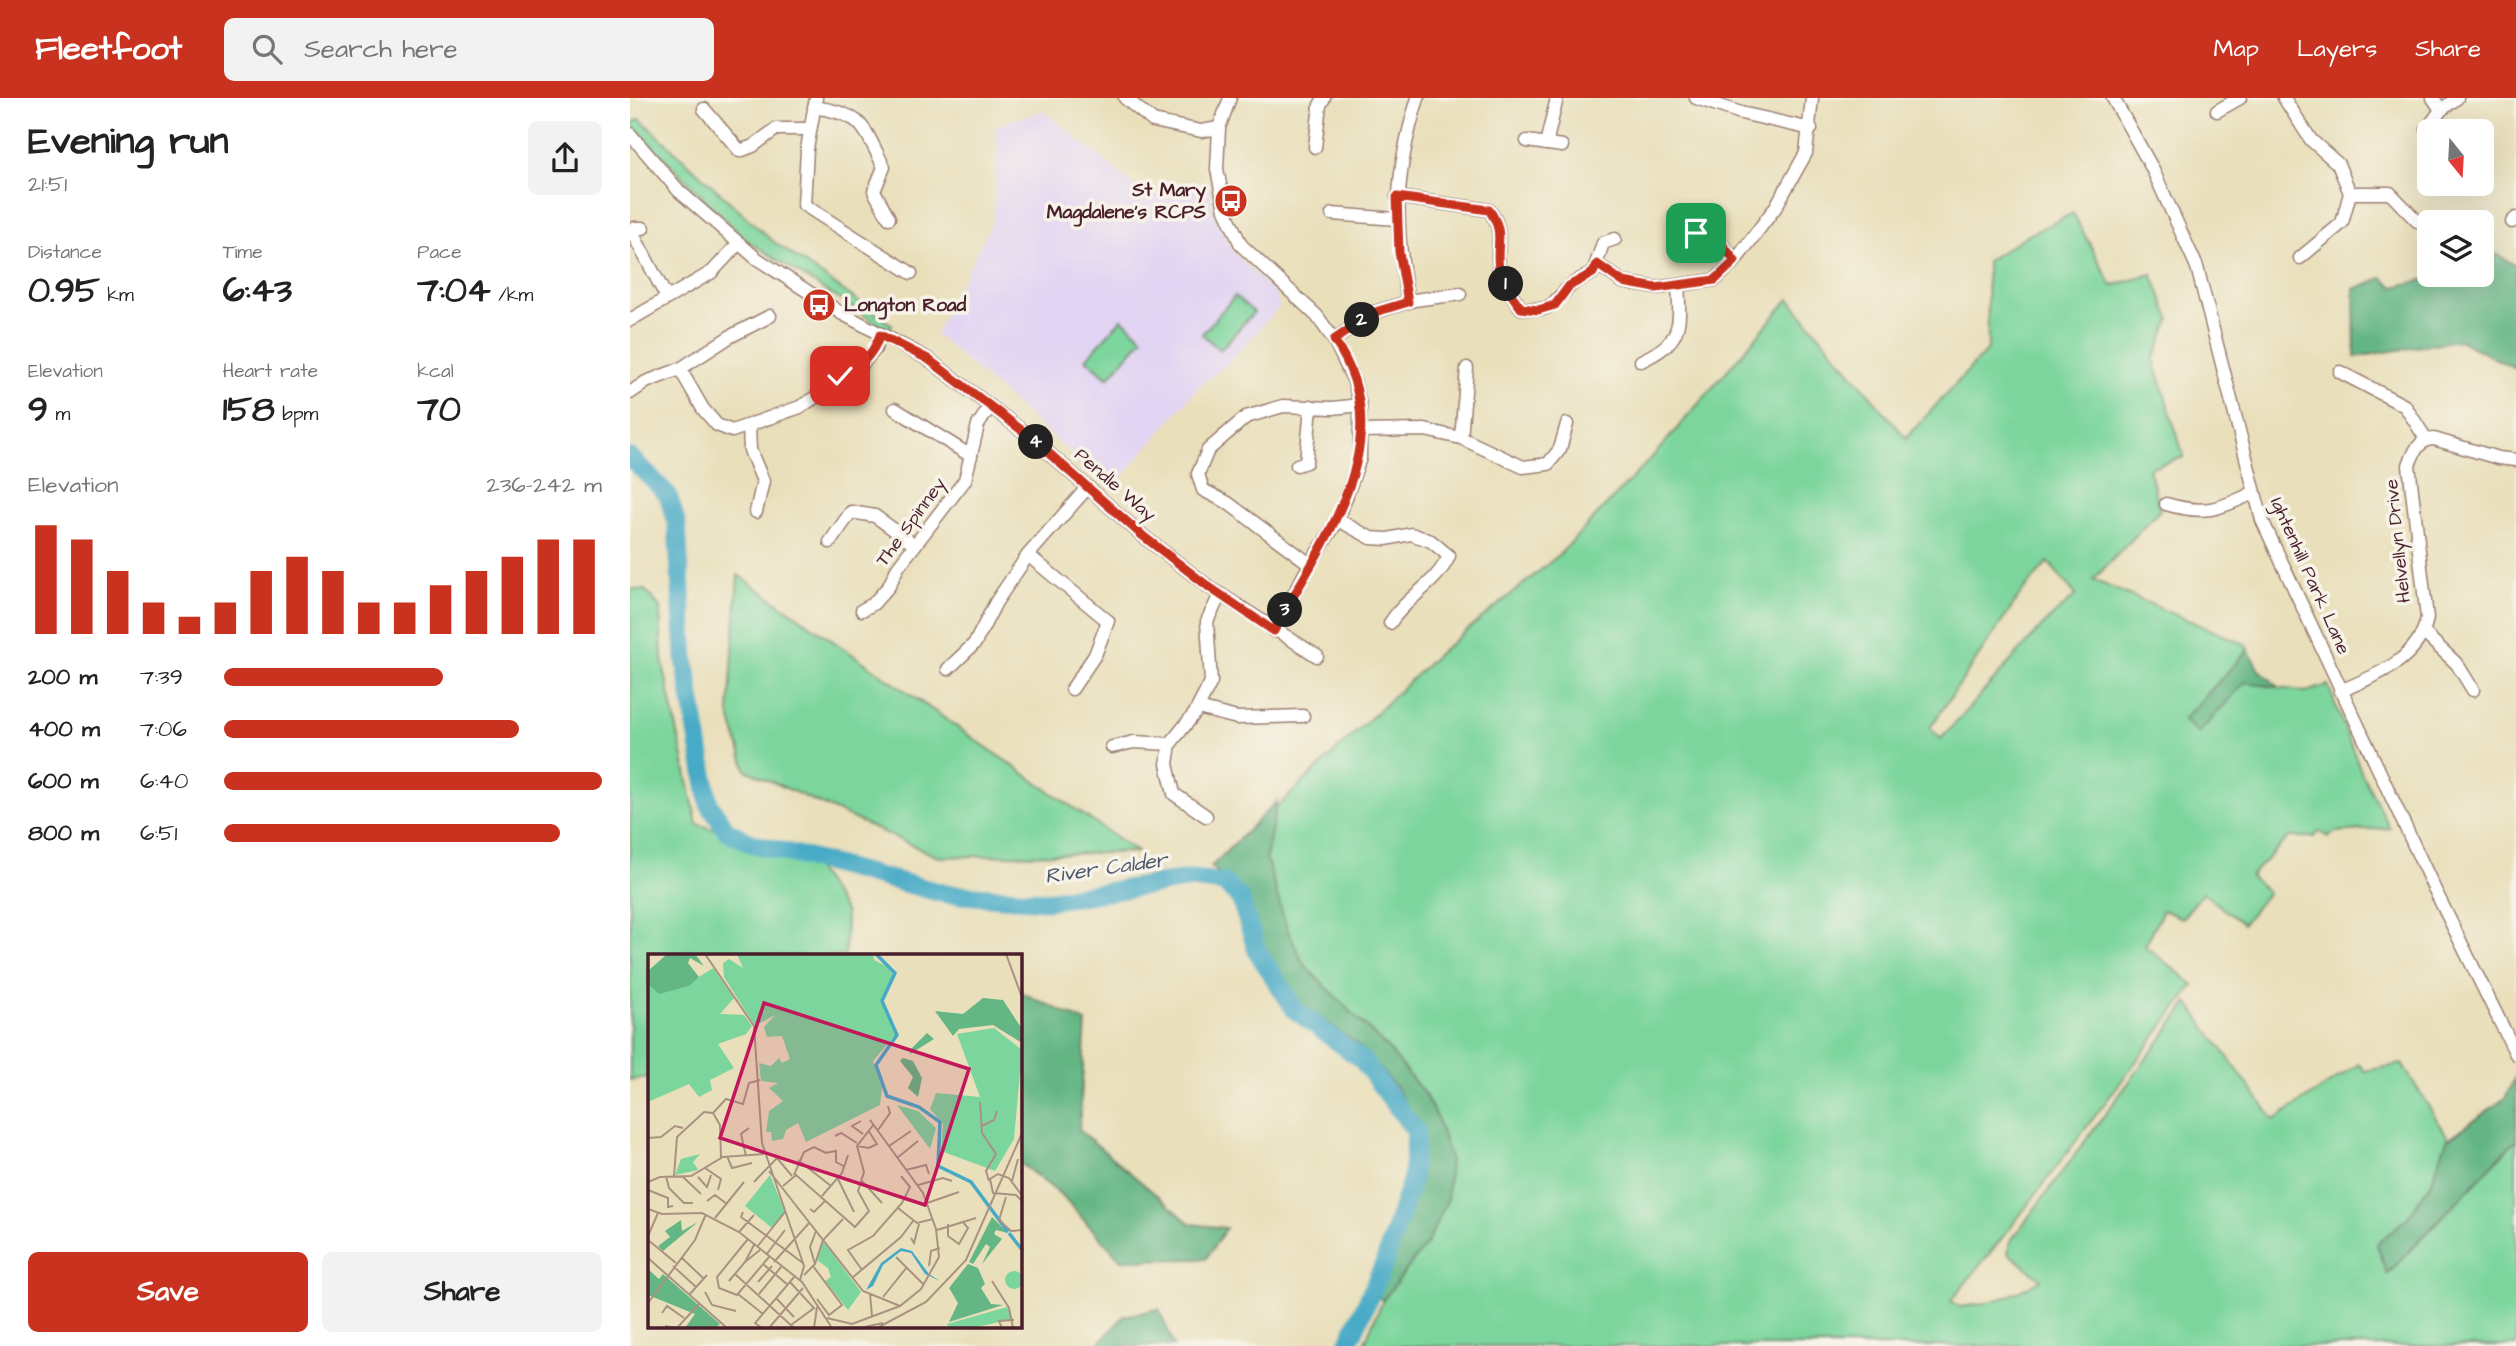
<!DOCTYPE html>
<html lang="en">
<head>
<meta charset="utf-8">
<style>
  :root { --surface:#fff; --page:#f2f2f2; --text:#222; --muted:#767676; --accent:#c8321e }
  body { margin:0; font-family:"Architects Daughter",sans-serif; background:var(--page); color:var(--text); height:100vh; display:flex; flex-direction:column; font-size:26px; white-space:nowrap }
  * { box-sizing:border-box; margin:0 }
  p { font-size:23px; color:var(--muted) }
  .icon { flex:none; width:38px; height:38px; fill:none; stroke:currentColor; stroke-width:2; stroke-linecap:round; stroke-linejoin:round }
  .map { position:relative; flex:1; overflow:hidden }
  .details { display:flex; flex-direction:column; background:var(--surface); width:630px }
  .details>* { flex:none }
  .needle { width:46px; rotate:162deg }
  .controls { position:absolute; left:1787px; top:21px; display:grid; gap:14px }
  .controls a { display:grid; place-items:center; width:77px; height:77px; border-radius:10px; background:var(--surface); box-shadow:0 7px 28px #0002; font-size:35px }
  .pin { position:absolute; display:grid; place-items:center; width:60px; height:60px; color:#fff; margin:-30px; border-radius:14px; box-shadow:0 4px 10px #0006 }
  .km { position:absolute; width:35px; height:35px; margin:-18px; border-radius:50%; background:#222; color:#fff; font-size:19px; line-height:35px; text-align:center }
  .round { display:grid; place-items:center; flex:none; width:74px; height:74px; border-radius:10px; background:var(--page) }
  .overview { display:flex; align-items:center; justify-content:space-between; height:119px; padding:0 28px }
  h1 { font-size:38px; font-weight:700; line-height:52px }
  .stats { display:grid; grid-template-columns:repeat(3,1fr); gap:10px; height:119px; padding:7px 28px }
  .stats div { display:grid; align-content:center }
  .stats b { font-size:35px; font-weight:700 }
  .stats small { font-size:19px; font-weight:400 }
  .stats p { font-size:19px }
  .chart { height:196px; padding:14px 28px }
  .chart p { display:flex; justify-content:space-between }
  .chart svg { width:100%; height:126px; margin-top:7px; stroke:var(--accent); stroke-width:6 }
  .button { display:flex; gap:14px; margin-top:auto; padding:14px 28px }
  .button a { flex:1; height:80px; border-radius:10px; background:var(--accent); color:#fff; font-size:28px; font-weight:700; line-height:80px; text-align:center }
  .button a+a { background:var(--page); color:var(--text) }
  ul { padding:0 28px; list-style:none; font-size:23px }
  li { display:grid; grid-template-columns:112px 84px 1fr; align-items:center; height:52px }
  li i { height:18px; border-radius:9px; background:var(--accent) }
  header { display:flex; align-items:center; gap:42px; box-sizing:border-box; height:98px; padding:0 35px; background:var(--accent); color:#fff }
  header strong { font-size:33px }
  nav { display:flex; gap:38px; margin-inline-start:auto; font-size:24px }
  .search { width:490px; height:63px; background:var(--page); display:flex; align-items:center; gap:18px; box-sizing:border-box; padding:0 24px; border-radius:10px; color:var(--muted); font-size:26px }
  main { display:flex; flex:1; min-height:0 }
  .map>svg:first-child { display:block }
</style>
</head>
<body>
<header>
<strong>Fleetfoot</strong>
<div class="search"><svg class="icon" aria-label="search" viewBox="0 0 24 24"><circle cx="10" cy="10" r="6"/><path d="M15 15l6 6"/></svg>Search here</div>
<nav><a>Map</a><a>Layers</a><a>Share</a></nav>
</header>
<main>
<section class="details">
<div class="overview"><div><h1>Evening run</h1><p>21:51</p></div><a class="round"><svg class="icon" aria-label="share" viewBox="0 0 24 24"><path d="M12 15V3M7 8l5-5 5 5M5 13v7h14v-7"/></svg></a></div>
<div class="stats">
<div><p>Distance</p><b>0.95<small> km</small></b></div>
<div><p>Time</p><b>6:43</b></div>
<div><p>Pace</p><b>7:04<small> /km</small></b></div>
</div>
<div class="stats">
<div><p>Elevation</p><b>9<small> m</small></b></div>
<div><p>Heart rate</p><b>158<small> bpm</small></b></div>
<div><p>kcal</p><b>70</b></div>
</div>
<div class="chart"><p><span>Elevation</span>236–242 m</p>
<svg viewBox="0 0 160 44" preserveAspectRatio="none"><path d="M5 44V6M15 44V11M25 44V22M35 44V33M45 44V38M55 44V33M65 44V22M75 44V17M85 44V22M95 44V33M105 44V33M115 44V27M125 44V22M135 44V17M145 44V11M155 44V11"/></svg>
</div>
<ul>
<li><b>200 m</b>7:39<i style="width:58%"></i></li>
<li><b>400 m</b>7:06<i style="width:78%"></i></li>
<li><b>600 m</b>6:40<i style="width:100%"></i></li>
<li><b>800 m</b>6:51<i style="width:89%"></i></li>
</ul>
<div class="button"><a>Save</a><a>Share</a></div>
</section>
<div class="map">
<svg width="1886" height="1248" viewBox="0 0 1886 1248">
  <rect width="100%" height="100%" fill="#f7f3e8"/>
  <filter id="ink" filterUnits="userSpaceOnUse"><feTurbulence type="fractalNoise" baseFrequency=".0143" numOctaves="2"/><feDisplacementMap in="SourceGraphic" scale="14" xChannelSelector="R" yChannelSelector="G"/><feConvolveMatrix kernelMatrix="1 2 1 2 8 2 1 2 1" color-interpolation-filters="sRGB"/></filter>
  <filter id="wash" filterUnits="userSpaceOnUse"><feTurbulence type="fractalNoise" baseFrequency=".00686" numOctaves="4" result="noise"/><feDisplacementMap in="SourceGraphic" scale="28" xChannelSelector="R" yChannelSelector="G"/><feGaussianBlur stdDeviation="1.57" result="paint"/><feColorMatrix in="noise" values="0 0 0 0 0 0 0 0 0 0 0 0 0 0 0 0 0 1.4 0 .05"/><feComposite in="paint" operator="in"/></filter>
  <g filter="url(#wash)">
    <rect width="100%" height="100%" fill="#e9dfba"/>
    <path fill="#e2d4f3" d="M413,13l101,82 34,3 18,-11 13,-2 6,34 16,32 45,46 3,12 -49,55 -29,22 -89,105 -177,-155 58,-114 5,-69 -3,-25z"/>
    <g fill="#7bd59c" stroke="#627a64" stroke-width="2" fill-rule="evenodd">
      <path d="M10,21l130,120 122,86 -2,7 -145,-93 -115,-115z"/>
      <path d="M1443,115l39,73 40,-12 18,45 -16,41 30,97 -35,11 11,42 -67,70 152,64 3,6 -65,70 15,13 47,-51 61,10 22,-7 34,89 28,54 -55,4 -7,5 -9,-6 -5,6h-25l-39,39 18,16 -25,32 -40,-31 -21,25 -19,-8 -18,36 49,39 -183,242 -60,74 9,6c32,-3 54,-11 81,-28l-33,-26 2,-11 178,-239 86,117 85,-56 5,7 38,-7 47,75 -18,44 -23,34 -31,27 11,30 128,-134v206h-1153l20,-46 44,-57 10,-125 -12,-23 -35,-44 -86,-86 -17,-36 -21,-71 9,-49 163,-155 121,-99 97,-102 133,-154 117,139 82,-89 -1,-88 35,-23zM1418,464l28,33 -32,29 -103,115 -11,-11 92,-136z"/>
      <path d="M605,198l19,16 -34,38 -18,-16z"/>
      <path d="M492,221l21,19 -35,40 -22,-19z"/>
      <path d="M108,477l399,277 -199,5 -192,-87 -17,-57z"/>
      <path d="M0,491l15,1 15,17 2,52 35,165 113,35 36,54 -1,43h-196v121l-19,3z"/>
    </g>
    <g fill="#64b684" stroke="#576a58" stroke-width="2">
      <path d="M1867,156l19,12v103l-57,-29 -104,17 -1,-68 28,-11 12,9 48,-12h40z"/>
      <path d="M1618,552l11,20 20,17 -34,-5 -46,51 -16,-13z"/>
      <path d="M647,703l-11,57 21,71 17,36 86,86 35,44 12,23 13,41 -3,42 -20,42 -44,57 -7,-4 32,-93 12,-45v-27l-24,-44 -38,-42 -64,-46 -34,-53 -17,-54 -32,-25z"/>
      <path d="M390,894l66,30 -7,108 112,94 35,4 -20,31 -85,1 -61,-66 -40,-31z"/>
      <path d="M1886,978v64l-129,134 -10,-30 31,-27 23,-34 16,-43 58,-42z"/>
      <path d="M529,1211l15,37h-77l27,-30z"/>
    </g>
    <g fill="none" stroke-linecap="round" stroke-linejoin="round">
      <path stroke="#46aac6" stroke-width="19" d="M0,359l38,38 9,30 8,135 24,144 17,26 25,13 195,51 100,7 146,-22 32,4 16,15 17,53 38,59 67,50 54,72 -4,46 -28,86 -37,82"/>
    </g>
  </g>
  <g filter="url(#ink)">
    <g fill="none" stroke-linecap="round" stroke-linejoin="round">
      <defs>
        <g id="street">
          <path d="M186,0l-9,51 -3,56 107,68"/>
          <path d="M495,0l28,23 48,10 18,-3"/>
          <path d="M600,0l-11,30 -2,41 8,41 16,35 76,71 17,24 20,41 6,24v53l-22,62 -28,44 -36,67"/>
          <path d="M1066,0l45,15 70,16"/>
          <path d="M1483,0l39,70 45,99 65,253 171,366 83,168"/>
          <path d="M1654,0l27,42 27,24 12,29 -8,30 -42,35"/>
          <path d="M1803,0l8,12"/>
          <path d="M184,9c50,8 48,17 70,60l-10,24 15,27"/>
          <path d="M74,11l36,42 13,-5 23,-17h33"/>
          <path d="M1587,13l23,-13"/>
          <path d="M1797,31l14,-19 16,-12"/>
          <path d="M0,36l49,57 77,67 85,55 87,46 100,76 115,101 66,51 108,69"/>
          <path d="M897,43l35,5"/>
          <path d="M916,46l11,-46"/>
          <path d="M685,49l5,-42 4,-7"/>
          <path d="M1720,95h40l27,28"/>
          <path d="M767,99l92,13c17,23 6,33 10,59 3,13 14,28 22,39 32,4 28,-2 48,-21 6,-6 16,-10 24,-14l10,-30 12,-4"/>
          <path d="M702,116l64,5"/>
          <path d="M1882,124l4,-4"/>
          <path d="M13,130h-9l-1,6 34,64"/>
          <path d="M1066,135l19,2 20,26"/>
          <path d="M967,166l26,18 33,6 59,-8 20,-19 40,-53 31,-55 6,-55"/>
          <path d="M778,204c-14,-79 -14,-127 10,-204"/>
          <path d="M0,222l82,-48 27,-29"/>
          <path d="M704,242l38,-27 42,-13 46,-6"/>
          <path d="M1011,263c40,-19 40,-33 37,-75"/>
          <path d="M50,271l23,40 14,16 15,6 68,-24 25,-16 15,-15 22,-12 13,-15 5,-14"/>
          <path d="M1710,274l65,34 21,33"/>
          <path d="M0,295l16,-11 34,-13 51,-33 39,-20"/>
          <path d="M265,311l76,47"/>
          <path d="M119,328l1,24 13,31 -7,31"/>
          <path d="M730,333l65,-1 36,8 62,29 25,-3 12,-15 7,-25"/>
          <path d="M831,340l6,-70"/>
          <path d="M667,367l9,-3 5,-56"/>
          <path d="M1536,406c38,11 52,6 87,-11"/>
          <path d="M708,422l33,18 16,1 24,-5 20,7 18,15c-13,29 -42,40 -59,67"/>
          <path d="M200,444l21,-30 24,4 40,29"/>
          <path d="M398,457l80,66 -13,34 -23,34"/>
          <path d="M680,466l-82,-61 -25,-13 -5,-16 10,-24 38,-33 37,-11 50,2 27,-3"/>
          <path d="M232,512l11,-6 16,-18 9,-19 67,-87 13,-55 11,-17"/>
          <path d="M1794,535l33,31 16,26"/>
          <path d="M318,571l27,-26 21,-41 32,-47 60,-68"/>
          <path d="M1710,593c35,-15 79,-31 87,-73l-18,-153c5,-13 10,-26 25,-26l64,19 18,2"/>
          <path d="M568,610l39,10 66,-2"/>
          <path d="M482,649l22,-5 36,2"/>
          <path d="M576,718l-32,-22 -7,-30 3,-20 25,-31 16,-31 -4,-61 13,-26"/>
        </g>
      </defs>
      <use href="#street" stroke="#9a7f72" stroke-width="15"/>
      <use href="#street" stroke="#fff" stroke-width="12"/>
    </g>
  </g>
  <g fill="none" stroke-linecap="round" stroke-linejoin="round" filter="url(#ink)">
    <defs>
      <path id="route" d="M210,278c20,-10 32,-19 40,-41l48,24 100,76 115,101 66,51 65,44c47,-89 130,-190 60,-291l38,-27 36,-11 -9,-50 -2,-55 92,13c17,23 6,34 10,59 3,14 14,28 22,39l17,2 17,-5 14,-19 24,-13 4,-9 26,18 33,6 59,-8 20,-19 -20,-26 -19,-2"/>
    </defs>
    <use href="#route" stroke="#fff" stroke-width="14"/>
    <use href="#route" stroke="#c8321e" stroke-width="9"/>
  </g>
  <defs>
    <symbol id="bus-disc" viewBox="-11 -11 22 22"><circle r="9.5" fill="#c8321e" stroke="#f7f3e8"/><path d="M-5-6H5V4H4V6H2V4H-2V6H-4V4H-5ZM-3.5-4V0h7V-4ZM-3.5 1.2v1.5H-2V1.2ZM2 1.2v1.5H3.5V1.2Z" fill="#fff"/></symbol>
  </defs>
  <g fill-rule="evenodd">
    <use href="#bus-disc" x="582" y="84" width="38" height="38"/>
    <use href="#bus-disc" x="170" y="188" width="38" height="38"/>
  </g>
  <g text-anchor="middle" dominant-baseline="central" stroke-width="7" stroke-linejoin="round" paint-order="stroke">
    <g font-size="19" font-weight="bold" fill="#4a1f2b" stroke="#f7f3e8" text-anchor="end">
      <text x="576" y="92">St Mary<tspan x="576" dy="22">Magdalene's RCPS</tspan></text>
      <text x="214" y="207" text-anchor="start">Longton Road</text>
    </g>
    <g font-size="19" fill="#4a1f2b" stroke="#f7f3e8">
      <text transform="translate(485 387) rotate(41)">Pendle Way</text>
      <text transform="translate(281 424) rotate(-54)">The Spinney</text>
      <text transform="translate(1768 443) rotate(-96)">Helvellyn Drive</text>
      <text transform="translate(1680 478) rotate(66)">Ightenhill Park Lane</text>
    </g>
    <g font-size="21" font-style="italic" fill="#485769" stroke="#f7f3e8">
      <text transform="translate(476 770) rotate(-8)">River Calder</text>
    </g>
  </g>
  <g transform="translate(18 856)">
    <rect width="374" height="374" fill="#e9dfba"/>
    <path d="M89,0h136l1,6 18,9 1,9 -12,24 15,32 -23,27 9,26 -2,18 -74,37 -8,-19 -12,7 -3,9 -11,2 -1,-9h-5l3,-21 14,-10 -14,-13 9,-5 -17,-2 -2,-18 12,3 8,-8 3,5 8,-4 -8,-23 -15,1 -3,-10 11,-12 -20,11 -31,-49 -1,-14 6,-4 14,9zM65,14l21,30 -14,16 24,1 8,11 -6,8 -28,10 16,24 -24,12 2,10 -13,7 -10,-13 -41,18v-118l34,4zM346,74l28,22 -8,89 -19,32 -54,-20 2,-27 -13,-15 6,-16 44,4 -23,-63zM249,151l21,6 18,17 -6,21zM52,200l-7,8 5,8 -23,5 6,-16zM122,221l15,37 -13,16 -27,-22zM175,287l38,51 -13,18 -23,-29 6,-4 -3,-9 -11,-8zM357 326a9 9 0 1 1 18 0a9 9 0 1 1-18 0ZM359,353l6,12 -41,9h-23l-2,-4z" fill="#7bd59c"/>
    <path d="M19,0h28l9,12 -14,-8 -2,5 11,14 -10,9 -30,8 -11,-10v-13zM335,44l20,2 19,29v14l-29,-18 -34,4 -6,7 -18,-25 28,3zM279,79l7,6 -24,15v-4zM255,104l10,3 9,17 -4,19 -10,-9 5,-11 -13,-16zM344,263l16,16 -12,-3 -2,4 8,5 -20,25 8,-17 -4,-3 -13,20 -4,-2zM33,266l1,11 16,-9 -35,29 -5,-5 12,-9 -5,-6zM320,310l10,4 7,16 -4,4 10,16 12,1 -54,17 9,-19 -9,-15zM0,315l11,10 4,-5 57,50 -5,4h-30l10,-14 -47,-19z" fill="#64b684"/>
    <path d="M253,294l11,3 17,23 11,7 -15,-7 -14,-21 -10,-2 -18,14 -10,21 -7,4 15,-27z" fill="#46aac6"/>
    <path fill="none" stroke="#46aac6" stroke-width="3.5" d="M228,0l19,19 -13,28 15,34 -21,30 11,31 32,11 21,15 -2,44 33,16 37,50M361,279l14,18"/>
    <path fill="none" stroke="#a99281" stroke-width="2" d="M57,0l49,72 8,117 42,123 -4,14M358,0l17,46M332,148l2,31 14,21 -10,17 3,10M65,159l13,-14 17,5 6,-21 11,-3M213,167l-9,5 11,8M334,172l12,-6 3,-9M230,176l12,-17 -2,-7M187,182l6,-3 16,10M0,184l13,-1 14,-11 8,2M209,192l12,2 8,-4 -9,-14M241,192l22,-15M177,199l11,-2v11l9,5M79,202l5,12 20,-5M98,202l-5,-22 8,-6M249,204l21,-17M150,206l33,26M57,214l16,11 -3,11M258,216l20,-5 3,9M121,217l94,120 37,15M146,221l10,-23 10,-5 12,6M18,222l3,12 15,15h9M26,222l3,-39 27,-25 9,1 7,12 1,33M35,223l18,17M50,223l9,10 4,-12M190,225l16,33M214,227l20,22M364,227l6,-22M0,228l12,-5 31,-1 32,-19 41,-3M106,228l23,-24 15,18M270,231l25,-7 9,3M135,232l13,-11 59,52 14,-16 -11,-20 6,-19 -7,-26 17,-22M0,236l20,8v9l5,-1M174,242l20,-23 6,-18M358,243l-7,23 12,11 12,-1M375,243l-14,-19 -11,-4 -8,5 3,14 23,2 7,7M59,247l8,-6 12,9M279,249l32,-11M250,254l19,15 16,-4M0,255l14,5 40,-1 37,19 63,50 30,46M162,255l4,3 12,-12M95,258l-2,5 62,46M67,264l29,-36M300,270v12l11,8 9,-16 -5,-6M289,276l39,-12M91,278l15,-17M0,282l10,-23M263,284l3,5 5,-19M100,285l-31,38 2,11 18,7 32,-38M0,286l28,23M106,291l-9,17 15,-12M109,293l28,-35M118,301l19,-25M33,303l22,21M248,303l28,28M0,304l79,70M126,308l36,-40M115,310l25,21M167,310l-5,-17 6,-16M25,312l23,21M165,312l29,39 -13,10 -12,-16M281,312l2,-15 9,-3M214,316l-14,-20 25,-14 29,-33 8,-16 -9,-11M87,320l59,54M156,321l11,-11 8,-24 20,-21M83,324l-2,3 16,-19M204,324l49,-41 12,-16M344,327l17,27 4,20M110,328l14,-16M142,328l24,26 -23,17M57,338l7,13 24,6M90,340l25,20M111,340l22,-27M222,340l2,22M41,341l18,-20M235,343l24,-30M128,344l18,19M0,349l47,-63 11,-26M14,359l5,-7 17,12M179,364l25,6 48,-18 21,-17 18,-32 -3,-28 -13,-36 -53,-73M17,372l12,2 22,-24M114,374l-7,-5 40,-47M121,374l34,-40M166,374l3,-21M212,374l23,-5M229,374l49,-26 40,-42 57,-129M354,374l-3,-7 15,-1"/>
    <path fill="#c2185b" fill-opacity="0.15" stroke="#c2185b" stroke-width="3.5" d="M116,49l205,66 -44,136 -205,-67z"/>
    <rect width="374" height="374" fill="none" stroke="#4a1f2b" stroke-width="3.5"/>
  </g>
</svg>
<div class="controls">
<a><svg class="needle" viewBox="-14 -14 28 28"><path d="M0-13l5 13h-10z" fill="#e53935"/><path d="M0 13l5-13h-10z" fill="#767676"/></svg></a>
<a><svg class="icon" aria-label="layers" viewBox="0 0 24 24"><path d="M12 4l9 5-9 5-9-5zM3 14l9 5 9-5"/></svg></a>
</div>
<div class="pin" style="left:1066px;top:135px;background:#1e9e55"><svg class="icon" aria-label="arrive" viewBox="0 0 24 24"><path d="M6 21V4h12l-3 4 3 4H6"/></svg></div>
<div class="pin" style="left:210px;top:278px;background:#d93025"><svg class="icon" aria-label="check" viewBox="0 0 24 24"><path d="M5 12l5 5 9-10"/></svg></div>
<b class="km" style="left:876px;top:186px">1</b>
<b class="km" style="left:732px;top:222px">2</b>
<b class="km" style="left:655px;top:512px">3</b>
<b class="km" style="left:406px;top:344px">4</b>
</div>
</main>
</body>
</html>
